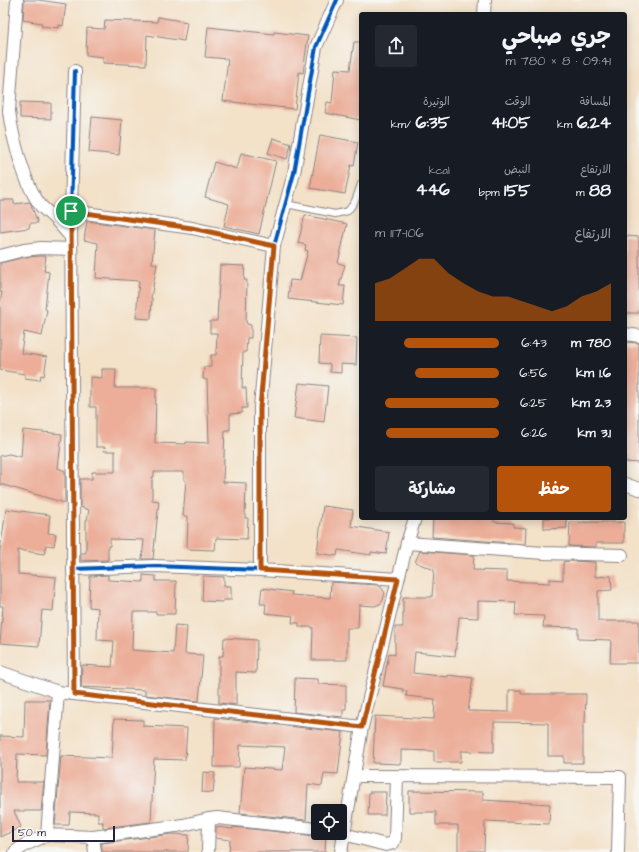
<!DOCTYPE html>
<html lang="ar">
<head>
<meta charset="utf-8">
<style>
  :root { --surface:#171b24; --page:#242831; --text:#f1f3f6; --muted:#9ea1a6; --accent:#b45309 }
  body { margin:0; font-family:"Architects Daughter","Playpen Sans Arabic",sans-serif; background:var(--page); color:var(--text); direction:rtl; height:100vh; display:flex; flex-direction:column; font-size:15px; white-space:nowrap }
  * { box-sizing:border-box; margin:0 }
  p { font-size:13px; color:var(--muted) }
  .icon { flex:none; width:22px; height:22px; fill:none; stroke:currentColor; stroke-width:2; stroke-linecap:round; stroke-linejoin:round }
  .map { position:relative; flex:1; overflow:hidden; direction:ltr }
  .sheet { position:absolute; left:359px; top:12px; width:268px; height:508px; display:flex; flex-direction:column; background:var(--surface); border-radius:4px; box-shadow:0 2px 10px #0003; direction:rtl }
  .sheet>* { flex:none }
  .fabs { position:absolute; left:311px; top:804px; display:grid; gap:8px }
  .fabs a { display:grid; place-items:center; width:36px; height:36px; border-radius:4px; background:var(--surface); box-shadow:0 2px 10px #0003; font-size:20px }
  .scale { position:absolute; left:12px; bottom:10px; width:103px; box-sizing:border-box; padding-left:4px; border:2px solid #22223b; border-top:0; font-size:11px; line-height:14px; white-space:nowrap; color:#22223b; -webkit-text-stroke:3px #f6f6f2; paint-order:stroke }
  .pin { position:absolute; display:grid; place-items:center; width:34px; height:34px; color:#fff; margin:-17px; border:2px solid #fff; border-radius:50%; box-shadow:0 1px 4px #0007 }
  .round { display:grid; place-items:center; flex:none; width:42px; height:42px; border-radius:4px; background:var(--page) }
  .summary { display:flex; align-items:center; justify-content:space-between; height:68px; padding:0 16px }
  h1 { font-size:22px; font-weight:700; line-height:30px }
  .stats { display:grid; grid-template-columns:repeat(3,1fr); gap:6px; height:68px; padding:4px 16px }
  .stats div { display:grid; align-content:center }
  .stats b { font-size:17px; font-weight:700 }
  .stats small { font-size:11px; font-weight:400 }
  .stats p { font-size:11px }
  .chart { height:112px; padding:8px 16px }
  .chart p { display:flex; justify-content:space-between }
  .chart svg { width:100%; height:72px; margin-top:4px; fill:var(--accent); opacity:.7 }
  .cta { display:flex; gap:8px; margin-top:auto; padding:8px 16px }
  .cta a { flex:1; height:46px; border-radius:4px; background:var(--accent); color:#fff; font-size:16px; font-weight:700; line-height:46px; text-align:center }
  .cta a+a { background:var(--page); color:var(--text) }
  ul { padding:0 16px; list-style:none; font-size:13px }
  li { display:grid; grid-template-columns:64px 48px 1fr; align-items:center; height:30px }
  li i { height:10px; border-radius:5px; background:var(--accent) }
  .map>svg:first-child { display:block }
</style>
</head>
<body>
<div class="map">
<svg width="639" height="852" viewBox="0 0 639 852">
  <rect width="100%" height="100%" fill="#f6f6f2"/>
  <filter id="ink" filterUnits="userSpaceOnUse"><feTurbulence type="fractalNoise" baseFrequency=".025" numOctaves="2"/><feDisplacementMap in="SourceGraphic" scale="8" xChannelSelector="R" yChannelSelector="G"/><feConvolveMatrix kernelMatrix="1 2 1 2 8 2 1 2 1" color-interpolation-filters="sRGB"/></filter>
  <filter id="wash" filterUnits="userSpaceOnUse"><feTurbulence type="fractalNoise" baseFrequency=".012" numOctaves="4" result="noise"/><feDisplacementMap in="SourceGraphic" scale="16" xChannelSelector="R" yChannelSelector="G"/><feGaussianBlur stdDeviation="0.9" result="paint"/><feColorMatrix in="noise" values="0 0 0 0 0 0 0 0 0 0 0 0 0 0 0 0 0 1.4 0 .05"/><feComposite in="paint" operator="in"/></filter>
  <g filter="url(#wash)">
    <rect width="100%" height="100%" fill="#f3e1c8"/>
    <g id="blocks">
      <g fill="#ecae99">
        <path d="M24,0h14l28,4 -3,22 -4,-1v3l-18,-2 1,-3 -19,-3z"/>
        <path d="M158,17l29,5 -3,19 -37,-6 -1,30 -43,-2v-6l-17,-2 1,-27 17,1 1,-9 52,2z"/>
        <path d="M208,27l66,7v-2l34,4 -5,37 -4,-1 -4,37 -72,-8 5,-42 -23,-2z"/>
        <path d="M354,42h7v78l-36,-7 2,-11 5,1 3,-34 15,1z"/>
        <path d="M20,102l31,1v16l-31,-1z"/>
        <path d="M92,117l30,3 -3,35 -30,-3z"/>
        <path d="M320,135l38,7 -4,24 -3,-1 -6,29 -35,-6z"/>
        <path d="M273,138l18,6 -4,15 -19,-6z"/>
        <path d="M241,153l35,8 -17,73 -35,-8 5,-22 -24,-7 9,-35 23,7z"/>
        <path d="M0,200h14v4l16,-2 8,21h-8l-1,5 -29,4z"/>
        <path d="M305,215l42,9 -9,39 7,2 -6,21h6l-2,19 -55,-6 2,-19 10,1 8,-30 -3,-1 1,-5 -8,-2z"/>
        <path d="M87,221l68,9 -3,33 5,1 -6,34h1l-1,21 -15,-1 3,-37 -43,-3 2,-35 -14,-3z"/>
        <path d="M625,236l14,1v76h-14l1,-35h-1z"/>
        <path d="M41,256h5l-2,15 5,1 -4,37 2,1 -5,26 -18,-4 -3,21 26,4 -3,19 -3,-1 -1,5 -15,-2v-4l-25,-4v-67l2,-11h-2v-29l25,-6z"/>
        <path d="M220,265l25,1 -1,14h3l-1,43h1v1l4,1v13h-4l-1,14h-3l-1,36h4l1,20h-5v5l-12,1v16h-5l-2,52 23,1 -1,35h3l-1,21 -31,-1 -1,12 -28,-1 1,-33h-5l3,-35 -2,-1v-8h-30v5h-2v23l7,1 -6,58h-11l2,-19 -34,-1v7h-2v14l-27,1v-8h5v-33h1l2,-10 -9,-3v-28h12v-7h23v-21h-11l1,-4h-9v-40h-6v-30l12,1v-9h14l-1,19h41l-1,55 31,1v-2l23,1 -2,-63 -4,-1 1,-12h7v-12h5l1,-22h-7v-12h7z"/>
        <path d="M320,336l37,2 -1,27 -15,-1v9l-11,-1v-8l-11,-1z"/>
        <path d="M625,342l14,1v120l-14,-1z"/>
        <path d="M299,383l29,3 -4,36 -30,-4z"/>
        <path d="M23,430l39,4 -4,34 7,3v32l-65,-19v-28l9,-2 12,3z"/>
        <path d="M323,506l30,4 -2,16 38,6 -3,22 -15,-2v3l-33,-5 -1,6 -20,-3z"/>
        <path d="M6,509l44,6 -2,18 8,1 -2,12 -8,-1 -2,9 -26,-4v24l38,3 -3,34 -11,-1 -3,36 -39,-3 3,-37h-3v-54z"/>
        <path d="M433,518h61v4l19,1v4l13,1 -1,16 -93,-7z"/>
        <path d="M544,518h22l1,10 -23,1z"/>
        <path d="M570,522h54v21h-28v4l-27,-1z"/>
        <path d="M420,551l54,4 -1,15 34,1v10l43,2v-4l13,1v-18l6,-1 26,1v15l16,-1 1,14 -14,1v30h41v42h-29l1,-23 -33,-1v-11l-35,-1 1,-11 -29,-1 1,-13 -38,-1v17l-19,-1 -4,39 -40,-4 -2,21 35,4v-2l25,3 -5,33 41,1v-22h12v4h65l-1,29h-2v40h-19v-7h-16v-33l-54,-1v30l-33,-1v11h-27v-11l-33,-1v14l-28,-1 2,-47 59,3 1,-20 -29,-3 1,-5h-4v-2l-20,-3 6,-33 6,2v-28h8v-30h29l2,-27 -19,-8z"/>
        <path d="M108,575v5l35,2v-7l13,1v5h20l-1,33h-19v-2h-23l-1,38 41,3 2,-28 12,1 -2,28 18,1 -4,46 -54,-6v-5l-64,-3 1,-22 30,2 2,-26 -17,-1 1,-32 -9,-1 1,-31z"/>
        <path d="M203,576l21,1v9h7v14h-8v2l-21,-1z"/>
        <path d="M331,582l46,3 4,2 4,6 -2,7 -3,4 -5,2 -16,-1 -1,23h-11v32h-35l1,-33h-14v-4h-7l1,-7 -28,-3 1,-9h-6l2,-16 30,4 -1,3 39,3z"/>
        <path d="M224,638l33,2 -1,33 -20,-1v33l-17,-2v-47h4z"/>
        <path d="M295,678l23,1v5l28,1v24h-3v8l-49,-5z"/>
        <path d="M25,700h25l-4,55 -29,-1 -1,28h28l-3,29h-27l7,16 -21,10v-101l24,1z"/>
        <path d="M215,718l128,14 -5,42 -14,-1 -2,13 -14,-2 -2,36 -66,-7 4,-46 38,3 3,-23 -45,-2 -1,22h-25z"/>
        <path d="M114,719l29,1v6l44,2 -2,32 -31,-1 -3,63 -48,6v-6h-5v-9l-28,-1 -1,13h-14l6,-69 51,2z"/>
        <path d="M203,772l12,1 -2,20 -11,-1z"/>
        <path d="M409,791l74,1v8l67,4 -1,20 -64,-3 -1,30h-26v-26h-22v-13h-27z"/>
        <path d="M369,792h17l-1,23h-17z"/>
        <path d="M216,827l17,2v-2l84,9 9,-3 -1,19h-96l1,-12 -14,-2z"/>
        <path d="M173,834l16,1 -1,17h-86v-9z"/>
      </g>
    </g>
  </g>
  <g filter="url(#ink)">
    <use href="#blocks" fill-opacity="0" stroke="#8a8282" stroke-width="1"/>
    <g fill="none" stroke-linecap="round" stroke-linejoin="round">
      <defs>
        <path id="service" d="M286,204l49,10 13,-3 7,-10 6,-17"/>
        <g id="minor">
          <path d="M17,0l-8,111c3,26 16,75 32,95 4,4 8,7 12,11 6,6 12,13 18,20"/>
          <path d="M484,14l1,-14"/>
          <path d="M71,211l121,17 82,18"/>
          <path d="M0,256l24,-6 17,-2 30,1"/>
          <path d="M625,334l14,2"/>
          <path d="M625,484l14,5"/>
          <path d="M407,543l137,10 78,2"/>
          <path d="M73,569l81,-3 106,4v-162l14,-162 20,-73 22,-126 21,-47"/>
          <path d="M260,570l138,9"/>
          <path d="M0,672l58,20 16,2 288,33"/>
          <path d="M74,694l-3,-483 4,-140"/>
          <path d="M354,776l266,1 -2,75"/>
          <path d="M340,833l46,12 7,-2 2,-5 2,-61"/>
          <path d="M47,835l11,-143"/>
          <path d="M93,837l2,15"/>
          <path d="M15,852l10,-7 22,-10 46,2 90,-12 26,-6 8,-1 101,11"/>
          <path d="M208,852l1,-33"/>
          <path d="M341,852l21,-125 45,-184 8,-25"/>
        </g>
      </defs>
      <use href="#service" stroke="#8a8282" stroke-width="8"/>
      <use href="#minor" stroke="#8a8282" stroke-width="14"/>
      <use href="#service" stroke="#fff" stroke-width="6"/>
      <use href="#minor" stroke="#fff" stroke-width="12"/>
      <defs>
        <g id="cycleway">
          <path d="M73,569l81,-3 106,4v-162l14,-162 20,-73 22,-126 21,-47"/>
          <path d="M74,694l-3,-483 4,-140"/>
        </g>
      </defs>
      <use href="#cycleway" stroke="#f6f6f2" stroke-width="6"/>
      <use href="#cycleway" stroke="#0057b8" stroke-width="4"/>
    </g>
  </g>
  <g fill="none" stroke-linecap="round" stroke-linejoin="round" filter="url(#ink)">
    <defs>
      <path id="route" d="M71,211l121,17 82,18 -14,162v162l138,9 -36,148 -288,-33z"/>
    </defs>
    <use href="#route" stroke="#fff" stroke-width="8"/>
    <use href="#route" stroke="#b45309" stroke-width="5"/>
  </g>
</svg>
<div class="fabs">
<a><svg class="icon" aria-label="locate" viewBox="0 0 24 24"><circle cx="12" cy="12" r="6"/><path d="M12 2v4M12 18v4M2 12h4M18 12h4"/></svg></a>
</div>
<div class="scale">50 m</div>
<div class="pin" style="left:71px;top:211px;background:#1e9e55"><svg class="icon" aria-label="arrive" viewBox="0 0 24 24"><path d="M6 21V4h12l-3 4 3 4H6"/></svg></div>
<section class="sheet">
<div class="summary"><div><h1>جري صباحي</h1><p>09:41 · 8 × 780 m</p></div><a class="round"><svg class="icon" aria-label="share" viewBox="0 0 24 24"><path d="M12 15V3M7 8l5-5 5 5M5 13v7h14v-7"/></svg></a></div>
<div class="stats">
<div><p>المسافة</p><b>6.24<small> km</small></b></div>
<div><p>الوقت</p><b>41:05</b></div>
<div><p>الوتيرة</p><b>6:35<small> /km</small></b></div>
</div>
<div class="stats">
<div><p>الارتفاع</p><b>88<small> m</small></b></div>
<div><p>النبض</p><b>155<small> bpm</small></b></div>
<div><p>kcal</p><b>446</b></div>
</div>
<div class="chart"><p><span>الارتفاع</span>106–117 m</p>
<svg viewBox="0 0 160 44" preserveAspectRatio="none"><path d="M0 44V21L10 18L20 12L30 6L40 6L50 15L60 21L70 26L80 29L90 29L100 32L110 35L120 38L130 35L140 29L150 26L160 21V44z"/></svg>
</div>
<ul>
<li><b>780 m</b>6:43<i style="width:77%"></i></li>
<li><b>1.6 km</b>6:56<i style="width:68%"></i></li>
<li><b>2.3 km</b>6:25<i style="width:92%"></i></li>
<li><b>3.1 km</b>6:26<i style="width:91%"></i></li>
</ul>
<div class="cta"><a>حفظ</a><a>مشاركة</a></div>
</section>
</div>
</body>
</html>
